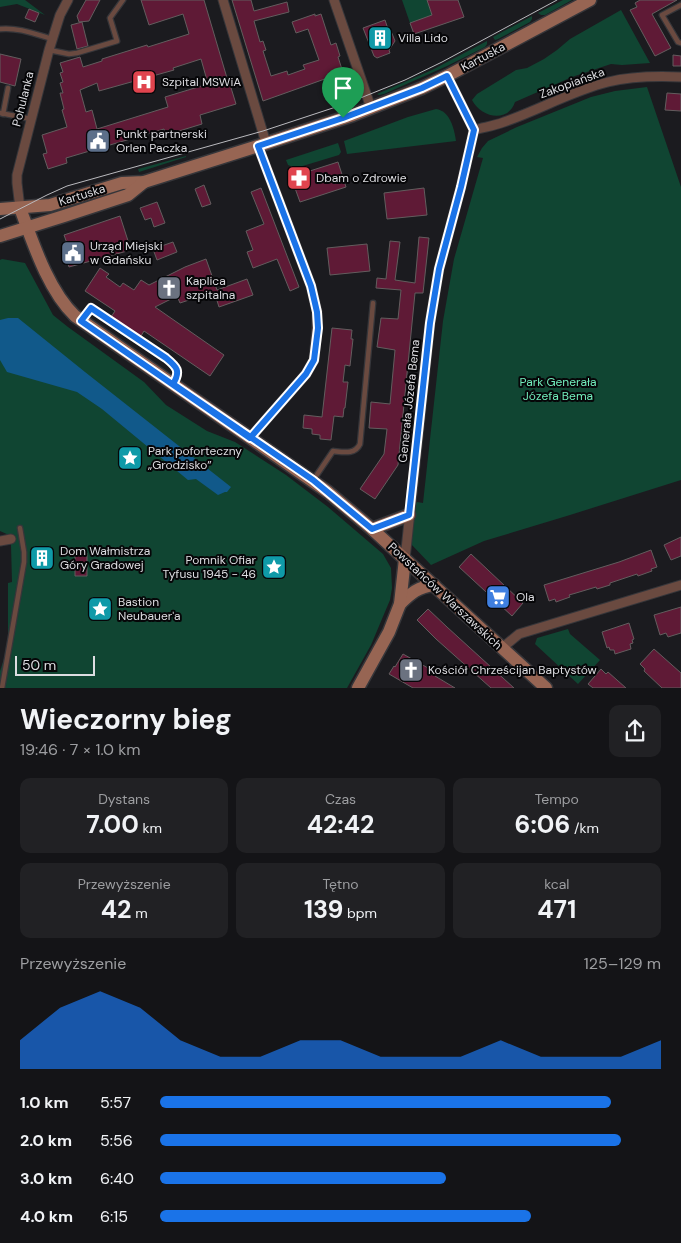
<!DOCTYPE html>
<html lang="pl">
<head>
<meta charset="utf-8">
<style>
  :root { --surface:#141417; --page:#212124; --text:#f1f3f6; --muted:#9d9ea1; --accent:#1a73e8 }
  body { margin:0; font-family:"DM Sans",sans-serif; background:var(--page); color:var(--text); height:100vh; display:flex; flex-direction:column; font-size:19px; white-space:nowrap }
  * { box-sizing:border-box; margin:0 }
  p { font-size:16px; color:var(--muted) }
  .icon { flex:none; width:28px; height:28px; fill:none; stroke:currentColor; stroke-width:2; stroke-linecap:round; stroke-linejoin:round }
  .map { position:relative; height:688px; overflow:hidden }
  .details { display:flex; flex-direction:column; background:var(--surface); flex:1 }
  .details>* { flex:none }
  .scale { position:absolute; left:15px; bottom:12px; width:80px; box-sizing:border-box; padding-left:5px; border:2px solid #dddde1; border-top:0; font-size:14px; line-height:18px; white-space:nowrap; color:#dddde1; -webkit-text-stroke:4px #060608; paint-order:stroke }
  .pin { position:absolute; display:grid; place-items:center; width:42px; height:42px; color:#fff; margin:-51px -21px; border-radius:50% 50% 50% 0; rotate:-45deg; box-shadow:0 0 5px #0007 }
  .pin .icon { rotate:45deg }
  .round { display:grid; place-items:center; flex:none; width:52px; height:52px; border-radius:10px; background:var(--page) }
  .head { display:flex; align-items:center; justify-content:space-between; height:85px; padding:0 20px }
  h1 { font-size:28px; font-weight:700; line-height:38px }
  .figures { display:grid; grid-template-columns:repeat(3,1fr); gap:8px; height:85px; padding:5px 20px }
  .figures div { display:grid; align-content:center; border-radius:10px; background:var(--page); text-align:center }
  .figures b { font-size:25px; font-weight:700 }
  .figures small { font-size:14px; font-weight:400 }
  .figures p { font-size:14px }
  .chart { height:140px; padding:10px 20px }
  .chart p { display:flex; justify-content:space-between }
  .chart svg { width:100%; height:90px; margin-top:5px; fill:var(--accent); opacity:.7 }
  ul { padding:0 20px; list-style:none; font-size:16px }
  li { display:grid; grid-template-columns:80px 60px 1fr; align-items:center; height:38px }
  li i { height:12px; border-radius:6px; background:var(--accent) }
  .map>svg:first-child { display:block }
</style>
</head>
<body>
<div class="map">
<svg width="681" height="688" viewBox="0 0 681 688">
  <rect width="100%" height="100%" fill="#1b1b1f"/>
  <g fill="#104532">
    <path d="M0,0h25l20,15 -28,-11 -17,3z"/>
    <path d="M402,0h25l5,15 -22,8z"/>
    <path d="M563,0h9l-27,15h-4l-3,-2z"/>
    <path d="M621,10l29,53 -28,2 -11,-1 -39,13 -57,25c-7,21 -34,16 -43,-2l5,-6 39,-24 11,-2 17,-9 13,-9 13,-11z"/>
    <path d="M532,16v3l-2,3 -32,17 -3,1 -2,-3z"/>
    <path d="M487,41v3l-2,3 -38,19 -63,28 -5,1 -2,-1 55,-24z"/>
    <path d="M647,87l34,100v293l-111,35 -86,26 -53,24 -20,-21 4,-40 2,-2 6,1 20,-182 11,-62 29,-101 -6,-1 5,-9 6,-7 29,-14 74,-30 24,-6z"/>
    <path d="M436,109c14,2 18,19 20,32l-109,13 -3,-13 64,-24z"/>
    <path d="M338,143l3,9 -2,3 -43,13 -8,-3 -2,-5z"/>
    <path d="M186,156v1l-47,15 -1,-3z"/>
    <path d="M2,259l23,4 28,52 15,12 76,55 22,23 41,26 28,11 51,33 42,32 55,47 8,14 1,20 -2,12 -19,45 -24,43h-347v-17l6,-18 2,-14v-56l4,-1 -1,-37 -2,-10 -9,-4v-271z"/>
    <path d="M568,629l2,5 30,26 -22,24 -43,-40 2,-6z"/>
  </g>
  <path fill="#11598a" d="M8,318h10l67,54 146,115 -4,5h-2l-7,3 -22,-16 -8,1 -86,-71 -25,-17 -70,-20 -7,-12v-40z"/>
  <g fill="#5f1a36" stroke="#635d5e" fill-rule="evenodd">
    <path d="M86,0h14l-11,21 -10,1 -2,-6z"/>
    <path d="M141,0h63l23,78h1l8,26 -36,11 2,9 -36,11 -2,-6 -98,29 1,5 -19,6 -5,-15 4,-1 -5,-18 25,-8 -5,-17 2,-1 -4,-16h3l-3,-10 3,-1 -3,-9 3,-1 -3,-9 20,-6 3,10 19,-6v-2l45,-14 1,2 41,-13 -6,-20 -34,11zM201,59l7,25 -43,13 3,10 -71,22 -5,-19 -6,2 -6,-22 17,-7 2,8 75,-21 -1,-2z"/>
    <path d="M232,0h19l3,11 33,-9 2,10 -35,9 6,21 3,-1 3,9 -3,1 8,25 16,-5 1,4 17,-6 -2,-4 16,-5 -11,-31 -12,4 -4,-11 23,-8v2l6,-2 10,31 5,-2 4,13 -2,1 10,31 -4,2 -8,-15 -73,26z"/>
    <path d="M427,0h31l6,17 -50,17 -4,-11 22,-8z"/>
    <path d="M640,0h37l-25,14 19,34 -16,8 -25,-46 7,-3 -2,-4z"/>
    <path d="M29,9l10,4 -4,9 -10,-4z"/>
    <path d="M385,20l4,12 2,-1 4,10 -6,9 1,3 -13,5 -3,-2 -11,-28z"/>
    <path d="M82,22l6,24 -11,3 -6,-24z"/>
    <path d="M0,54l21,5 -6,27 -15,-4z"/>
    <path d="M673,55l8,1v10h-8z"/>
    <path d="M667,93l14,1v17l-16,-1z"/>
    <path d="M338,162l8,25 -46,15 -9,-25z"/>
    <path d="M204,185l7,19 -9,3 -7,-18z"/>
    <path d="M261,188l38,99 -9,4 -13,-32 -24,9 -6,-16 6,-2 -7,-19 18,-7 -13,-32z"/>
    <path d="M424,188l3,27 -40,4 -3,-26z"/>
    <path d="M157,202l8,21 -11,4 -3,-9 -6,2 -5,-12z"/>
    <path d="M120,216l11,34 -62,17 -7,-19 6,-2 -4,-11z"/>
    <path d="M419,237l10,1 -6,55h-8l-17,172 -23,34 -15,-10 24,-35 3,-25 -18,-1 2,-26 19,2 5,-54 -18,-3 4,-29 17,1 3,-29 -25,-2 1,-10 9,1 4,-38 10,1 -5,38 20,3z"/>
    <path d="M173,242l4,10 -20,8 -4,-11z"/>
    <path d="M367,244l3,27 -40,4 -3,-27z"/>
    <path d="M206,259l11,31 30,-11 6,16 -34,12 -4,-13 -9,4 -2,-3 -24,8 -3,-7 -22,11 69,48 -14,21 -66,-45 -3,5 -30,-19 4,-6 -30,-20 15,-23 9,6 -3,3 14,10 3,-4 11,7 7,-10 8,5 36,-18z"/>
    <path d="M332,328l20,2 -1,9h2l-3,27 -5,-1 -2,17h5l-3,26h-1l-1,9 -9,-1 -3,24 -11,-1v-4l-8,-1v-5l-9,-1 1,-13 18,2z"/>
    <path d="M681,537v19l-10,4 -7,-15z"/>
    <path d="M35,550l15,1v15h-16z"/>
    <path d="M651,550l6,17 -6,2 1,2 -14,5 -1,-2 -27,9v2l-13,4 -1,-2 -20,6 -7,2 1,2 -14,5 -1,-3 -6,2 -5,-16 75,-23z"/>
    <path d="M87,553v23h-12v-22z"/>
    <path d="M471,554l52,49 -11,13 -53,-49z"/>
    <path d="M681,607v26l-13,4 -2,-4 -6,2 -6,-20z"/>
    <path d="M428,609l19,18 67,61h-23l-55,-49 -19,-19z"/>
    <path d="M629,623l5,16 -2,1 1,3 -3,1 1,5 -16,5 -1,-4h-4l-1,-3 -2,1 -5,-16z"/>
    <path d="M654,649l27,24v15h-19l-18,-17 1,-2 -5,-5z"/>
    <path d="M403,654l34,19 -2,3 20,12h-42l-24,-14 5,-8 1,1z"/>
    <path d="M601,669l5,5 2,-2 18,16h-33l-5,-4z"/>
  </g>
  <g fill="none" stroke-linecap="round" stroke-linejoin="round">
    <defs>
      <g id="lane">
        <path d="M681,5l-19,10 16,27 3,1"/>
        <path d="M0,29c17,-2 35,5 52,10"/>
        <path d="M49,50l20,4 8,-1 40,-12 -7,-23 13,-18"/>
        <path d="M0,113l31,6"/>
        <path d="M3,114l5,-26"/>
        <path d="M82,320l9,-12 75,50c9,7 14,13 8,25"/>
        <path d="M314,479l19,-28c10,1 22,4 27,-7l13,-141"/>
        <path d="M2,688l22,-126v-10l-4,-24"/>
      </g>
      <g id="street">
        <path d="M223,0l43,143"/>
        <path d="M334,0l37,108"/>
        <path d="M474,130c10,-3 20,-4 30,-8 35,-12 68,-31 104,-40 24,-6 49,-6 73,-5"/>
        <path d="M20,208l-3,-25v-8l32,-125 11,-35 8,-15"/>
        <path d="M250,438l56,-64 8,-14 3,-32v-16l-6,-26 -53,-140"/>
        <path d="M0,541l11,-2"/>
        <path d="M405,559l25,-236 9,-54 22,-82 13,-57 -27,-54"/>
        <path d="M502,648l17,-14 162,-49"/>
      </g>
      <g id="secondary">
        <path d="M20,208c13,35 28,82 55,108l253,176 44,37 174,159"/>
        <path d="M0,209l50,-4 72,-22 22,-1 114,-36 95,-31 69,-27 25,-12 143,-76"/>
        <path d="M0,236l64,-20 64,-21 16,-13"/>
        <path d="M372,529l37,-14"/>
        <path d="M400,604c11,-11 18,-17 34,-19"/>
        <path d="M358,688l31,-56 11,-28 5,-45"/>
      </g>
    </defs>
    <use href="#lane" stroke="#36363a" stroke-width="7"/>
    <use href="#street" stroke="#36363a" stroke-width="11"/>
    <use href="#secondary" stroke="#36363a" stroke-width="15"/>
    <use href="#lane" stroke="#6a4a40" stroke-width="4.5"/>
    <use href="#street" stroke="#6a4a40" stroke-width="9"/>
    <use href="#secondary" stroke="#976553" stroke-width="12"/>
    <path stroke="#bababe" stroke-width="1" d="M0,219l47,-24 20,-9 196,-55 85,-28 57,-23 37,-18 115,-62"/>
  </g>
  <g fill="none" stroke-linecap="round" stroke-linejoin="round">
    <defs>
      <path id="route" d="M343,118l-85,28 53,140 6,26 1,16 -4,32 -8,14 -56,64 -169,-117 10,-13 75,50c11,9 15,13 7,26l140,96 59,49 37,-14 21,-192 9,-54 22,-82 13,-57 -27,-54 -25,12 -79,30"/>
    </defs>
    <use href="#route" stroke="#fff" stroke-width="10"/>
    <use href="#route" stroke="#1a73e8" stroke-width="6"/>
  </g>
  <defs>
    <symbol id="building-square" viewBox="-11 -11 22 22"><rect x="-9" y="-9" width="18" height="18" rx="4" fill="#0f9aa8" stroke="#060608"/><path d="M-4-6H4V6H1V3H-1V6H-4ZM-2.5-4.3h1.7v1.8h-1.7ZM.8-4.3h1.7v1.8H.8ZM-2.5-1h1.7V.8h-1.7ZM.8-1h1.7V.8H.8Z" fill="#fff"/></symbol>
    <symbol id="hospital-square" viewBox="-11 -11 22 22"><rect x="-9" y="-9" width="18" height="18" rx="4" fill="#e0444e" stroke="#060608"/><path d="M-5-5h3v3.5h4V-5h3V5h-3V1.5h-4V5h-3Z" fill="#fff"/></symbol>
    <symbol id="civic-square" viewBox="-11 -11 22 22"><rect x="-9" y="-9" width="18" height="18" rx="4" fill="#5c6f8a" stroke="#060608"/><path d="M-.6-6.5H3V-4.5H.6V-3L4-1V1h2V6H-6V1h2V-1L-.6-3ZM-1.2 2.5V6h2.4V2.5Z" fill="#fff"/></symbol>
    <symbol id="pharmacy-square" viewBox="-11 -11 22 22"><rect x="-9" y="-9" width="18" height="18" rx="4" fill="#e0444e" stroke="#060608"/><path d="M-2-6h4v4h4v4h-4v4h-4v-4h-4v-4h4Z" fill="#fff"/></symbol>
    <symbol id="church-square" viewBox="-11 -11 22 22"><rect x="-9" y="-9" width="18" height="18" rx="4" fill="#6b7280" stroke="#060608"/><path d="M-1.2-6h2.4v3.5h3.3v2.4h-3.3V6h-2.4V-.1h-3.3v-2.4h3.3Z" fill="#fff"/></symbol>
    <symbol id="sight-square" viewBox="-11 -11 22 22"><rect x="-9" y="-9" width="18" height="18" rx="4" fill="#0f9aa8" stroke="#060608"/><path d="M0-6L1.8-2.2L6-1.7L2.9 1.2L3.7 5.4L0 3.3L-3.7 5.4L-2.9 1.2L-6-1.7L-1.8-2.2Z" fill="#fff"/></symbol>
    <symbol id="supermarket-square" viewBox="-11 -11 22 22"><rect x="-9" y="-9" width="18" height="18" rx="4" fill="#3f7fe0" stroke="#060608"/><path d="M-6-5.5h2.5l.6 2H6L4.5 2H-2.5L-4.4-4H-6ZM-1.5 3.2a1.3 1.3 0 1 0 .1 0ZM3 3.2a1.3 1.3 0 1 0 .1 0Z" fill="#fff"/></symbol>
  </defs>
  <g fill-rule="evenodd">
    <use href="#building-square" x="366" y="24" width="28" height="28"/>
    <use href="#hospital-square" x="130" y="68" width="28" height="28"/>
    <use href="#civic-square" x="84" y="127" width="28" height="28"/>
    <use href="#pharmacy-square" x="285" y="164" width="28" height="28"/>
    <use href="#civic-square" x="59" y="239" width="28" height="28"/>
    <use href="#church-square" x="155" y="274" width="28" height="28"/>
    <use href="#sight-square" x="116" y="444" width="28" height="28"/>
    <use href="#building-square" x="28" y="544" width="28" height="28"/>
    <use href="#sight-square" x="260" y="553" width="28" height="28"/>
    <use href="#supermarket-square" x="484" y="583" width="28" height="28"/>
    <use href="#sight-square" x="86" y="595" width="28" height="28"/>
    <use href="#church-square" x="397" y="656" width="28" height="28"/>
  </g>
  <g text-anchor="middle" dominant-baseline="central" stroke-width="4" stroke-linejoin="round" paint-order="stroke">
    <g font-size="12" fill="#dddde1" stroke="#060608" text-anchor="start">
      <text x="398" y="38">Villa Lido</text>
      <text x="162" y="82">Szpital MSWiA</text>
      <text x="116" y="134">Punkt partnerski<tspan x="116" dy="14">Orlen Paczka</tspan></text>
      <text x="316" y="178">Dbam o Zdrowie</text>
      <text x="90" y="246">Urząd Miejski<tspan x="90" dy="14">w Gdańsku</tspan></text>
      <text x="186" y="281">Kaplica<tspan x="186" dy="14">szpitalna</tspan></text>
      <text x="148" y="451">Park poforteczny<tspan x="148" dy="14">„Grodzisko”</tspan></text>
      <text x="60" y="551">Dom Wałmistrza<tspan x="60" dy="14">Góry Gradowej</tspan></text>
      <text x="256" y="560" text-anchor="end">Pomnik Ofiar<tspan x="256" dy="14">Tyfusu 1945 - 46</tspan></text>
      <text x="516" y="597">Ola</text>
      <text x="118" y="602">Bastion<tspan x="118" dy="14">Neubauer'a</tspan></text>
      <text x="428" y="670">Kościół Chrześcijan Baptystów</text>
    </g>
    <g font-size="12" fill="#dddde1" stroke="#060608">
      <text transform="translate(483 57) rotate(-28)">Kartuska</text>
      <text transform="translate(572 83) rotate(-20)">Zakopiańska</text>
      <text transform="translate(23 99) rotate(-76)">Pohulanka</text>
      <text transform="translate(82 195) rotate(-17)">Kartuska</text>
      <text transform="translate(409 401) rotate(-84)">Generała Józefa Bema</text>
      <text transform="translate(445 596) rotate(43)">Powstańców Warszawskich</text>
    </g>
    <g font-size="12" fill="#72efbd" stroke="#060608">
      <text x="558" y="382">Park Generała<tspan x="558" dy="14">Józefa Bema</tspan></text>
    </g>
  </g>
</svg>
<div class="scale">50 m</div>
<div class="pin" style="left:343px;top:118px;background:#1e9e55"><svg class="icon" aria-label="arrive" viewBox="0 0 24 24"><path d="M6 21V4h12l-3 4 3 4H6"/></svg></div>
</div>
<section class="details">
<div class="head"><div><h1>Wieczorny bieg</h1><p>19:46 · 7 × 1.0 km</p></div><a class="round"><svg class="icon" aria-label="share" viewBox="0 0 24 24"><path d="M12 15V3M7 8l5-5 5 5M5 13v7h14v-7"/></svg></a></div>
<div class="figures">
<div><p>Dystans</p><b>7.00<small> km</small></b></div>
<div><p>Czas</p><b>42:42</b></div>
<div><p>Tempo</p><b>6:06<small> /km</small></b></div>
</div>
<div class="figures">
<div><p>Przewyższenie</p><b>42<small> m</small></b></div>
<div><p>Tętno</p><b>139<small> bpm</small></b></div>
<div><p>kcal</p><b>471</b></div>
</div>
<div class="chart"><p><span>Przewyższenie</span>125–129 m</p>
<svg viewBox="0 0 160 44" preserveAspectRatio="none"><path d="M0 44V30L10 14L20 6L30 14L40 30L50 38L60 38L70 30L80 30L90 38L100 38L110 38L120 30L130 38L140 38L150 38L160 30V44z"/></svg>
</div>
<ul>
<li><b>1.0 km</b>5:57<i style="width:90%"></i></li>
<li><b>2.0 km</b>5:56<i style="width:92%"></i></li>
<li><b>3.0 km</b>6:40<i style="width:57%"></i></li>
<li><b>4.0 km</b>6:15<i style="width:74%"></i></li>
</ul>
</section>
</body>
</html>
